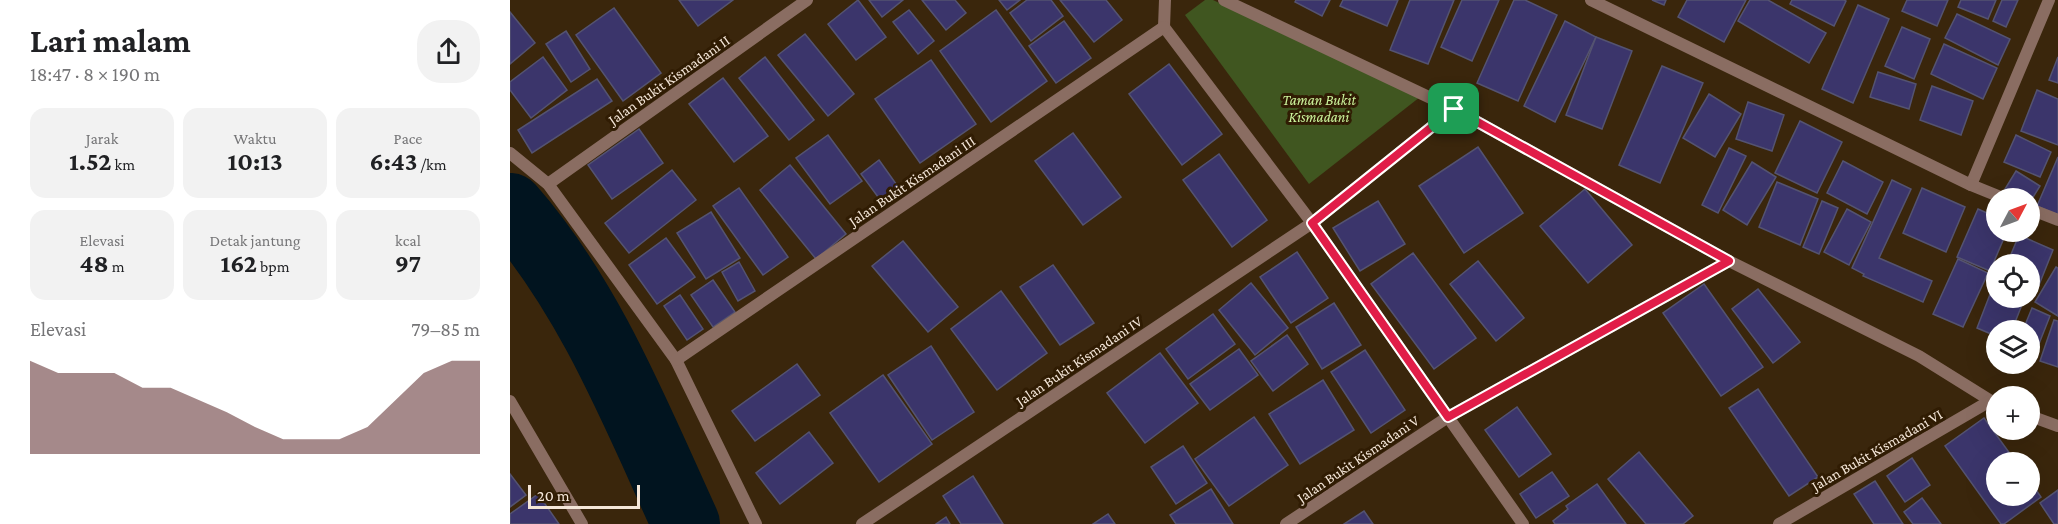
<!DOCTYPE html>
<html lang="id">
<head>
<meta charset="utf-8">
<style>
  :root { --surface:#fff; --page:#f2f2f2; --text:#202124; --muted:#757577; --accent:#805859 }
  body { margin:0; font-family:"Crimson Pro",serif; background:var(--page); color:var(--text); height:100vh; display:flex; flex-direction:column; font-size:22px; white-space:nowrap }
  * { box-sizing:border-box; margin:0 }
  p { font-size:20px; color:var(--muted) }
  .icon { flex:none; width:33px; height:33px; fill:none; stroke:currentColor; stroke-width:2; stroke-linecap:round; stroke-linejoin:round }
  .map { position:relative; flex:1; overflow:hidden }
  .drawer { display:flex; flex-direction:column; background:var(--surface); width:510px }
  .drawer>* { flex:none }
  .needle { width:39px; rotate:49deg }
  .fabs { position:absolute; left:1476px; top:188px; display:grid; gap:12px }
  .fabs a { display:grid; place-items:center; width:54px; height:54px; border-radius:50%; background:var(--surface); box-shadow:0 6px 24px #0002; font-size:30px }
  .scale { position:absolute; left:18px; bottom:15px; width:112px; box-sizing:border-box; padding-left:6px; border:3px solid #f5e7d9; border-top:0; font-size:16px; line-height:21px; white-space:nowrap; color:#f5e7d9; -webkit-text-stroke:4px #301c03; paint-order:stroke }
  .pin { position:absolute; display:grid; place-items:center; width:51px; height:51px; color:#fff; margin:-26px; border-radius:12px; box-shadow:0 3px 9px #0006 }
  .round { display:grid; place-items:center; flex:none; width:63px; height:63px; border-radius:24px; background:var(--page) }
  .head { display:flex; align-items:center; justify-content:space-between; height:102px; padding:0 30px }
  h1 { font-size:33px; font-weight:700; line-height:45px }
  .metrics { display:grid; grid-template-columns:repeat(3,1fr); gap:9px; height:102px; padding:6px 30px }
  .metrics div { display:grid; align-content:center; border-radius:15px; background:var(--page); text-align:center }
  .metrics b { font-size:26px; font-weight:700 }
  .metrics small { font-size:16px; font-weight:400 }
  .metrics p { font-size:16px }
  .chart { height:168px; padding:12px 30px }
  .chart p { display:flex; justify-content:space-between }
  .chart svg { width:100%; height:108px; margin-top:6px; fill:var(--accent); opacity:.7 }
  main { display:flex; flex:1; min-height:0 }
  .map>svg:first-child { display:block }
</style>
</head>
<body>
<main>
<section class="drawer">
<div class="head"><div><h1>Lari malam</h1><p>18:47 · 8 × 190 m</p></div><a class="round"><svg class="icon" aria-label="share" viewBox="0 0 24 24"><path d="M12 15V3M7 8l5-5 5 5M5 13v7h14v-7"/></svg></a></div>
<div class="metrics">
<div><p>Jarak</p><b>1.52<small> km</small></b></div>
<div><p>Waktu</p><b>10:13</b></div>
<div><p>Pace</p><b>6:43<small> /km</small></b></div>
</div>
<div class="metrics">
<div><p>Elevasi</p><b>48<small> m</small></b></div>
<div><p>Detak jantung</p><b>162<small> bpm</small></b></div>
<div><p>kcal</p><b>97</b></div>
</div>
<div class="chart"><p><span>Elevasi</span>79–85 m</p>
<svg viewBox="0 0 160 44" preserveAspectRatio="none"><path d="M0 44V6L10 11L20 11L30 11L40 17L50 17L60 22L70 27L80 33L90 38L100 38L110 38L120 33L130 22L140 11L150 6L160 6V44z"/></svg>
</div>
</section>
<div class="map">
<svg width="1548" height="524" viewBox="0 0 1548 524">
  <rect width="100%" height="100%" fill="#3a260c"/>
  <path fill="#405620" d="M695,0h8l207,97 -111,87 -124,-169z"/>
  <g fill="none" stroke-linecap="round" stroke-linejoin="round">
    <path stroke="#01141f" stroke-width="68" d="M0,207c80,91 126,208 176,317"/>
  </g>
  <g fill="#3b356b" stroke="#545371" stroke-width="1.5">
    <path d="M169,0h54l-35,26z"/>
    <path d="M348,0l28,37 -30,23 -28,-36z"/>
    <path d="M359,0h34l-21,17z"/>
    <path d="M412,0h33l11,13 -20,17z"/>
    <path d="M489,0h21l-13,10z"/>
    <path d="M517,0h24l12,16 -32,25 -21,-28z"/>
    <path d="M550,0h46l16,20 -28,22z"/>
    <path d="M786,0h34l-8,16 -27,-14z"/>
    <path d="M833,0h55l-11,26 -47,-20z"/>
    <path d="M900,0h44l-26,64 -38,-14z"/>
    <path d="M952,0h37l-27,61 -31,-14z"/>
    <path d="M1004,0h11l32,15 -39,86 -41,-18z"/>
    <path d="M1142,0h14l-2,5z"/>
    <path d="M1177,0h59l-22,42 -46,-25z"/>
    <path d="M1240,0h18l58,33 -17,30 -71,-42z"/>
    <path d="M1282,0h52l2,1 -12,25 -44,-22z"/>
    <path d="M1397,0h41l-11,26 -35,-15z"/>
    <path d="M1451,0h35l-8,19 -30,-12z"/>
    <path d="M1492,0h16l-12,27 -13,-6z"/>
    <path d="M1348,5l31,14 -36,84 -31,-14z"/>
    <path d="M104,8l47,65 -38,28 -47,-66z"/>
    <path d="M399,10l25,31 -16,13 -25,-32z"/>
    <path d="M486,10l51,71 -56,41 -51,-71z"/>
    <path d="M0,12l25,31 -25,21z"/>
    <path d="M1447,14l53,25 -12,26 -53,-27z"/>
    <path d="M554,21l27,37 -35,25 -27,-37z"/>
    <path d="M1055,21l31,16 -41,85 -31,-16z"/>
    <path d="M1392,27l28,12 -16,40 -29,-13z"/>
    <path d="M56,31l24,38 -19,13 -25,-38z"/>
    <path d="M295,34l49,60 -26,22 -50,-61z"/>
    <path d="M1086,37l36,14 -30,78 -36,-14z"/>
    <path d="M1434,44l53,24 -14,31 -52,-25z"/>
    <path d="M33,57l24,33 -36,28 -21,-28v-8z"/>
    <path d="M255,57l49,63 -25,20 -50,-62z"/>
    <path d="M1548,57v26l-9,-3z"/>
    <path d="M421,60l45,64 -56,39 -45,-64z"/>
    <path d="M659,64l53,70 -40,31 -53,-71z"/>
    <path d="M1152,66l41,17 -43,100 -41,-18z"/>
    <path d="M1368,72l38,12 -7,25 -39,-12z"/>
    <path d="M213,78l45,58 -34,26 -45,-58z"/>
    <path d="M87,79l15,22 -80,52 -14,-23z"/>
    <path d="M1422,86l41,15 -12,34 -41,-15z"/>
    <path d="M1527,90l21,9v46l-37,-14z"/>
    <path d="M1199,94l32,20 -26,43 -32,-19z"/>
    <path d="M1238,102l36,13 -12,36 -36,-12z"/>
    <path d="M1290,121l42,21 -25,51 -42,-20z"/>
    <path d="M129,129l24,34 -51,36 -24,-34z"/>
    <path d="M563,133l48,64 -38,28 -48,-64z"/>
    <path d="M318,135l34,46 -32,23 -34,-46z"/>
    <path d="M1506,135l35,17 -11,25 -36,-15z"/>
    <path d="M968,147l45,66 -59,40 -45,-67z"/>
    <path d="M1219,148l17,8 -28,57 -16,-8z"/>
    <path d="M709,154l48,66 -35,27 -49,-67z"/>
    <path d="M1548,157v58l-21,-9z"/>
    <path d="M369,160l20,28 -18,13 -20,-27z"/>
    <path d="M1333,161l40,21 -16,32 -40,-21z"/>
    <path d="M1242,162l24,15 -29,48 -24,-15z"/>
    <path d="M280,165l56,69 -30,25 -56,-69z"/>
    <path d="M162,170l24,30 -67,53 -24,-30z"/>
    <path d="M1506,171l24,15 -10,16v-4h-11l-14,-9z"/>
    <path d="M1382,180l19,9 -32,69 53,23 -9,21 -60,-26 1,-2 -12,-6z"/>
    <path d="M1267,182l41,17 -18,46 -41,-18z"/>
    <path d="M229,188l49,69 -25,18 -50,-69z"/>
    <path d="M1412,188l43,19 -19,45 -43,-19z"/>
    <path d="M1075,189l47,56 -44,38 -48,-57z"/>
    <path d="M868,201l27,43 -45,27 -27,-43z"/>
    <path d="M1312,201l16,7 -19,46 -16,-7z"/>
    <path d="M1337,209l24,13 -22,43 -25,-13z"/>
    <path d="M1468,209l18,8v14h11l-17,40 -33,-14z"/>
    <path d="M201,212l29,46 -34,21 -29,-46z"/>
    <path d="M1509,235l34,15 -18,45 -5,-3v-28h-23z"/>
    <path d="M156,238l29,39 -38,27 -28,-39z"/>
    <path d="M393,241l55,66 -30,25 -56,-66z"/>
    <path d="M787,252l31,46 -37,25 -31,-46z"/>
    <path d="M903,253l63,85 -42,31 -63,-85z"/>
    <path d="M1448,259l30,14 -25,54 -30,-13z"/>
    <path d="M968,261l46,57 -28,23 -46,-57z"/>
    <path d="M229,262l16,29 -17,10 -16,-29z"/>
    <path d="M543,265l41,58 -34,22 -40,-58z"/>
    <path d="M1546,267l2,1v48l-23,-14z"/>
    <path d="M203,280l22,32 -22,15 -22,-32z"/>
    <path d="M741,283l37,45 -33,27 -36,-45z"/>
    <path d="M1194,284l59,83 -42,29 -58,-83z"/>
    <path d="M1484,284l2,1v12h29l-13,33h-16v6l-19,-8z"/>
    <path d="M1248,289l42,53 -27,21 -41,-54z"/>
    <path d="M491,291l46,62 -50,37 -46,-61z"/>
    <path d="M170,295l23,34 -16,11 -23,-34z"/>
    <path d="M824,303l27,42 -39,24 -26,-42z"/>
    <path d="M1522,308l18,8 -19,48 -3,-1 2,-33h-7z"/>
    <path d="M703,314l22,30 -47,35 -22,-30z"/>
    <path d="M1544,320l4,1v46l-18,-6z"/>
    <path d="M777,335l21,29 -35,27 -22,-30z"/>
    <path d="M421,346l43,66 -42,28 -44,-65z"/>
    <path d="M729,349l19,26 -48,35 -20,-26z"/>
    <path d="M855,350l40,60 -34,23 -40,-61z"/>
    <path d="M650,353l38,50 -53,40 -38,-50z"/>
    <path d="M287,364l23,31 -65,46 -23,-30z"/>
    <path d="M373,375l49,69 -53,38 -49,-69z"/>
    <path d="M813,380l31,50 -54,34 -31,-50z"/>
    <path d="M1248,389l60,88 -29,19 -60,-88z"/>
    <path d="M1007,407l34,47 -32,23 -34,-47z"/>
    <path d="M744,417l34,48 -59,41 -34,-47z"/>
    <path d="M1474,418l32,44h-20v33h34v-14l11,16 -37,27h-3l-56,-78z"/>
    <path d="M299,432l24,31 -53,41 -24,-31z"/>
    <path d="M673,446l24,37 -31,21 -25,-37z"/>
    <path d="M1129,452l54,64 -10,8h-37l-38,-45z"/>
    <path d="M1402,458l18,27 -25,17 -18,-26z"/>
    <path d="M1042,472l17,24 -33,22 -16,-24z"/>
    <path d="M0,474l16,21 -16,12z"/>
    <path d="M463,476l30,48h-42l-18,-28z"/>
    <path d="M1365,481l28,43h-29l-20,-30z"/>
    <path d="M1087,484l29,40h-71l-2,-3 15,-12 -2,-3z"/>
    <path d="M701,489l22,35h-57l-6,-9z"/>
    <path d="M1548,490v34h-4l-14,-21z"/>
    <path d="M28,494l21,30h-49v-10z"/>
    <path d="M1412,498l19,26h-28l-9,-12z"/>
    <path d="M854,511l9,13h-29z"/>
    <path d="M598,514l7,10h-22z"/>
    <path d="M436,517l4,7h-14z"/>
  </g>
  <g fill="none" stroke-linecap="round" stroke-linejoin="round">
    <g stroke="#8a6d62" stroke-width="12">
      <path d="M655,0l-1,27 148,196 211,301"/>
      <path d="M714,0l230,109 275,152 190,95 77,48"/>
      <path d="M1081,0l380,185 78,-185"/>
      <path d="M0,153l38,31 128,176 80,164"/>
      <path d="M38,184l259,-184"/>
      <path d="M1461,185l32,13"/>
      <path d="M1520,209l28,11"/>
      <path d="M166,360l488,-333"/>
      <path d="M0,401l72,123"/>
      <path d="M1520,416l28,10"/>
      <path d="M352,524l450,-301 142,-114"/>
      <path d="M776,524l162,-107 281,-156"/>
      <path d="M1269,524l211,-123"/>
    </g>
  </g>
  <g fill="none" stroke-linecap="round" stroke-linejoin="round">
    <defs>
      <path id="route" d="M944,109l275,152 -281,156 -136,-194z"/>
    </defs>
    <use href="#route" stroke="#fff" stroke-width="12"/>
    <use href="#route" stroke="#e11d48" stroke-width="8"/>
  </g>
  <g text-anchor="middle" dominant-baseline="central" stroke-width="6" stroke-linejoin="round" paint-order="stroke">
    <g font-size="15" fill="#f5e7d9" stroke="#301c03">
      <text transform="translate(159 80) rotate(-35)">Jalan Bukit Kismadani II</text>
      <text transform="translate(402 181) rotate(-34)">Jalan Bukit Kismadani III</text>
      <text transform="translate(569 361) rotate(-34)">Jalan Bukit Kismadani IV</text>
      <text transform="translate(1367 450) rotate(-30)">Jalan Bukit Kismadani VI</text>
      <text transform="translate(848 459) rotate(-34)">Jalan Bukit Kismadani V</text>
    </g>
    <g font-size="15" font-style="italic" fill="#cbf39b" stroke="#301c03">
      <text x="809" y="100">Taman Bukit<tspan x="809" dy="17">Kismadani</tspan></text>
    </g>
  </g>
</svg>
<div class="fabs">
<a><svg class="needle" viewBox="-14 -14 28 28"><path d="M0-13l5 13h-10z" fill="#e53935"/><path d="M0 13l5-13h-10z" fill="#757577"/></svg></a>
<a><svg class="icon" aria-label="locate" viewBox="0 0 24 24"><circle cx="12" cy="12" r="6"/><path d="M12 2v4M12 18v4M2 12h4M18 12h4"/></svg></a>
<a><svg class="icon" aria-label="layers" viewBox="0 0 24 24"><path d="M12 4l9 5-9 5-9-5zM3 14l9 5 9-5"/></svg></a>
<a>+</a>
<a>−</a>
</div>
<div class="scale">20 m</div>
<div class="pin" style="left:944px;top:109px;background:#1e9e55"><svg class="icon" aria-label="arrive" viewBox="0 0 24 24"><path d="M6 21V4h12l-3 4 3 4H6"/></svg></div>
</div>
</main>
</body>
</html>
